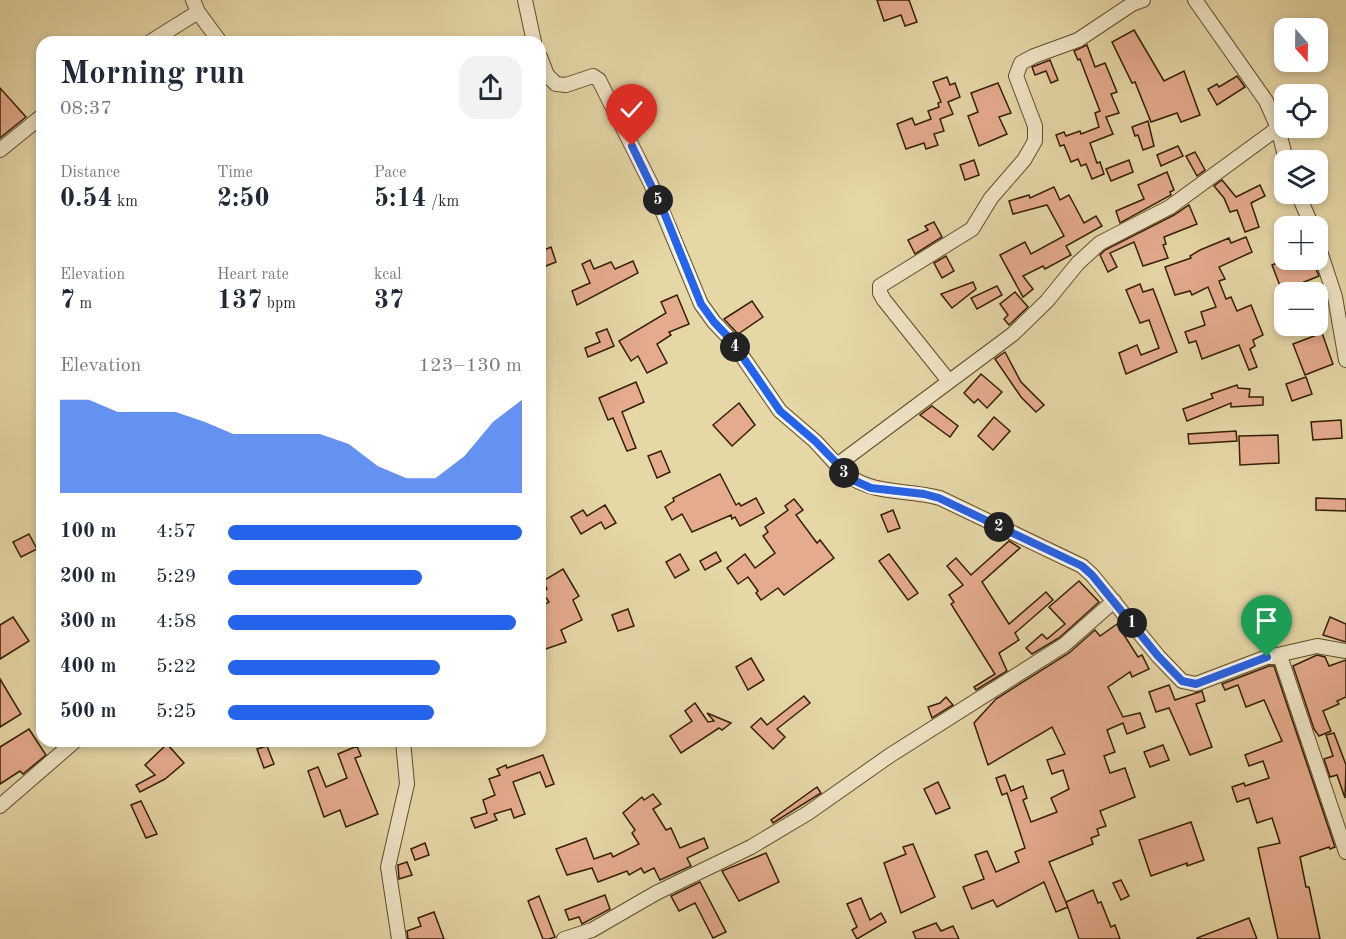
<!DOCTYPE html>
<html lang="en">
<head>
<meta charset="utf-8">
<style>
  :root { --surface:#fff; --page:#f2f2f3; --text:#1f2937; --muted:#747a83; --accent:#2563eb }
  body { margin:0; font-family:"Old Standard TT",serif; background:var(--page); color:var(--text); height:100vh; display:flex; flex-direction:column; font-size:22px; white-space:nowrap }
  * { box-sizing:border-box; margin:0 }
  p { font-size:20px; color:var(--muted) }
  .icon { flex:none; width:33px; height:33px; fill:none; stroke:currentColor; stroke-width:2; stroke-linecap:round; stroke-linejoin:round }
  .map { position:relative; flex:1; overflow:hidden }
  .side { position:absolute; left:36px; top:36px; width:510px; height:711px; display:flex; flex-direction:column; background:var(--surface); border-radius:18px; box-shadow:0 3px 9px #0003 }
  .side>* { flex:none }
  .needle { width:39px; rotate:160deg }
  .controls { position:absolute; left:1274px; top:18px; display:grid; gap:12px }
  .controls a { display:grid; place-items:center; width:54px; height:54px; border-radius:12px; background:var(--surface); box-shadow:0 3px 9px #0003; font-size:30px }
  .pin { position:absolute; display:grid; place-items:center; width:51px; height:51px; color:#fff; margin:-62px -26px; border-radius:50% 50% 50% 0; rotate:-45deg; box-shadow:0 0 6px #0007 }
  .pin .icon { rotate:45deg }
  .km { position:absolute; width:30px; height:30px; margin:-15px; border-radius:50%; background:#222; color:#fff; font-size:16px; line-height:30px; text-align:center }
  .round { display:grid; place-items:center; flex:none; width:63px; height:63px; border-radius:18px; background:var(--page) }
  .head { display:flex; align-items:center; justify-content:space-between; height:102px; padding:0 24px }
  h1 { font-size:33px; font-weight:700; line-height:45px }
  .metrics { display:grid; grid-template-columns:repeat(3,1fr); gap:9px; height:102px; padding:6px 24px }
  .metrics div { display:grid; align-content:center }
  .metrics b { font-size:26px; font-weight:700 }
  .metrics small { font-size:16px; font-weight:400 }
  .metrics p { font-size:16px }
  .chart { height:168px; padding:12px 24px }
  .chart p { display:flex; justify-content:space-between }
  .chart svg { width:100%; height:108px; margin-top:6px; fill:var(--accent); opacity:.7 }
  ul { padding:0 24px; list-style:none; font-size:20px }
  li { display:grid; grid-template-columns:96px 72px 1fr; align-items:center; height:45px }
  li i { height:15px; border-radius:8px; background:var(--accent) }
  .map>svg:first-child { display:block }
</style>
</head>
<body>
<div class="map">
<svg width="1346" height="939" viewBox="0 0 1346 939">
  <rect width="100%" height="100%" fill="#e6d7a7"/>
  <filter id="stains"><feTurbulence type="fractalNoise" baseFrequency=".00333" numOctaves="4"/><feColorMatrix values="0 0 0 0 .2 0 0 0 0 .09 0 0 0 0 .02 0 0 0 .5 -.17"/></filter>
  <radialGradient id="worn" r=".72"><stop offset=".6" stop-color="#630" stop-opacity="0"/><stop offset="1" stop-color="#630" stop-opacity=".3"/></radialGradient>
  <g fill="#e4ab8d" stroke="#351f00" stroke-width="1.5">
    <path d="M877,0h32l8,22 -12,4 -4,-11 -17,6z"/>
    <path d="M1134,30l30,51 20,-10 16,44 -19,7 -4,-9 -26,9 -16,-40 -3,1 -20,-41z"/>
    <path d="M1087,45l8,22 10,-4 12,29 -6,2 8,19 -13,4 7,17 -23,9 7,20 3,-1 4,12 -12,5 -6,-15 -5,2 -3,-7 -7,3 -7,-17 -4,1 -4,-11 8,-3 2,4 14,-5 1,3 18,-7 -4,-14 5,-2 -20,-52 -2,1 -4,-9z"/>
    <path d="M1050,60l8,20 -7,3 -5,-12 -11,4 -3,-8z"/>
    <path d="M1237,76l8,11 -28,18 -9,-16 9,-5 2,3z"/>
    <path d="M947,77l3,8 5,-2 5,14 -12,5 5,12 -13,5 4,12 -10,3 4,11 -12,4 -2,-6 -18,6 -9,-25 15,-6 3,7 16,-6 -3,-8 11,-4 -1,-4 3,-1 -8,-20z"/>
    <path d="M998,83l13,30 -12,4 8,17 -28,12 -11,-30 10,-4 -7,-19z"/>
    <path d="M0,88l26,29 -26,21z"/>
    <path d="M1148,121l6,25 -11,4 -5,-15 -3,1 -3,-9z"/>
    <path d="M1178,146l5,10 -22,10 -4,-11z"/>
    <path d="M1195,152l10,18 -8,6 -11,-20z"/>
    <path d="M974,160l5,15 -14,5 -5,-15z"/>
    <path d="M1129,160l4,12 -22,9 -5,-12z"/>
    <path d="M1167,172l7,18 -4,2 1,3 -51,28 -4,-12 28,-12 -6,-14z"/>
    <path d="M1222,180l14,17 24,-12 5,11 -14,7 8,24 -14,5 -8,-22 -7,2 -6,-14 -10,-12z"/>
    <path d="M1054,187l6,13 9,-5 15,28 12,-7 6,10 -36,20 5,9 -26,14 -2,-3 -20,10 10,13 -10,8 -23,-42 25,-13 6,12 33,-18 -17,-31 -34,9 -4,-13 20,-6 1,3z"/>
    <path d="M1189,205l8,19 -33,13 2,7 -3,1 5,13 -25,8 -9,-24 -24,11 7,14 -9,5 -8,-17 5,-5 69,-35z"/>
    <path d="M934,222l8,15 -27,17 -7,-14 20,-10 -3,-4z"/>
    <path d="M1246,237l6,15 -33,15 6,12 -6,2 7,18 5,-2 6,14 14,-6 12,30 -10,5 2,6 -5,3 7,18 -8,3 -10,-25 -37,14 -6,-18 -7,2 -4,-11 20,-7 -4,-13 15,-5 -8,-20 -16,8 -2,-4 -15,4 -10,-28 26,-9 -1,-2 10,-6 29,-12 2,5z"/>
    <path d="M551,247l5,15 -10,4 -6,-14z"/>
    <path d="M946,256l8,15 -12,7 -8,-15z"/>
    <path d="M590,260l4,9 17,-7 4,7 18,-8 5,12 -61,32 -5,-14 18,-8 -8,-19z"/>
    <path d="M1285,260h27l7,16 -37,15 -10,-26z"/>
    <path d="M973,282l3,7 -24,19 -11,-14z"/>
    <path d="M1140,284l3,8 10,-3 24,63 -51,22 -7,-21 18,-8 4,10 18,-7 -10,-28 -9,3 -14,-33z"/>
    <path d="M997,286l5,9 -25,14 -6,-11z"/>
    <path d="M1015,292l13,15 -19,18 -5,-6 4,-4 -8,-11z"/>
    <path d="M677,295l12,29 -20,8 2,3 -14,9 10,19 -20,10 -9,-17 -7,5 -12,-20 47,-28 -5,-11z"/>
    <path d="M752,301l11,16 -25,17 -14,-15z"/>
    <path d="M607,329l7,17 -26,11 -3,-9 15,-6 -4,-9z"/>
    <path d="M1322,333l11,31 -28,11 -12,-31z"/>
    <path d="M1005,352l16,30 23,23 -8,7 -15,-15 -26,-38z"/>
    <path d="M981,374l21,18 -15,16 -9,-9 -4,4 -10,-10z"/>
    <path d="M1306,377l6,17 -20,7 -6,-17z"/>
    <path d="M636,382l8,20 -22,10 14,36 -9,3 -14,-33 -5,2 -9,-22z"/>
    <path d="M1237,385l1,3 12,1 -1,8h14v8l-32,2v-4l-44,18 -4,-12 30,-11 -2,-4z"/>
    <path d="M739,403l16,22 -23,21 -19,-21z"/>
    <path d="M932,406l26,20 -8,11 -30,-22z"/>
    <path d="M994,417l16,14 -17,19 -15,-14z"/>
    <path d="M1341,420l1,18 -29,2 -2,-18z"/>
    <path d="M1236,431l1,10 -48,3 -1,-10z"/>
    <path d="M1278,435l1,28 -39,2 -1,-29z"/>
    <path d="M661,451l9,21 -13,6 -9,-22z"/>
    <path d="M720,474l16,31 3,-2 2,3 15,-8 8,15 -24,13 -5,-9 -3,2 -1,-4 -39,17 -10,-18 -10,6 -7,-13 9,-6 -1,-3z"/>
    <path d="M1316,498l30,1v12l-30,-1z"/>
    <path d="M794,499l9,11 -7,5 21,28 3,-3 14,18 -50,37 -6,-7 -17,12 -5,-7 2,-2 -10,-14 -10,7 -11,-16 18,-14 10,14 20,-15 -12,-17 5,-4 -3,-5 23,-17 -3,-4z"/>
    <path d="M605,505l11,18 -11,6 -4,-7 -20,12 -10,-17 12,-7 4,6z"/>
    <path d="M893,510l7,18 -12,4 -7,-17z"/>
    <path d="M29,534l8,15 -16,8 -8,-15z"/>
    <path d="M1009,541l11,7 -38,34 27,42 37,-32 7,8 -38,33 4,7 -20,13 8,18 -31,19 -2,-3 21,-13 -44,-70 3,-2 -5,-7 14,-10 -16,-19 9,-8 15,17z"/>
    <path d="M716,552l5,9 -16,9 -5,-9z"/>
    <path d="M680,554l9,16 -14,8 -9,-16z"/>
    <path d="M889,554l29,39 -10,7 -29,-39z"/>
    <path d="M563,569l16,27 -6,4 9,20 -21,10 5,12 -26,9v-44l9,-5 -7,-10 5,-3 -4,-8z"/>
    <path d="M1079,581l20,21 -40,36 -27,16 -6,-6 16,-14 5,5 18,-15 -16,-17z"/>
    <path d="M628,609l6,17 -16,5 -6,-16z"/>
    <path d="M13,617l16,24 -29,18v-34z"/>
    <path d="M1330,617l16,7v18l-23,-7z"/>
    <path d="M1117,624l21,33 4,-2 7,14 -17,8 -2,-5 -22,15 15,30 17,-4 5,14 -18,7 -4,-11 -16,7 8,22 -11,4 6,17 15,-5 10,29 -35,14 6,15 -9,3 2,6 -8,3 2,6 -44,18 19,45 -12,5 -12,-30 -47,25 -4,-7 -21,9 -9,-22 21,-8 -9,-24 12,-4 9,21 23,-10 -4,-10 10,-4 -18,-55 -5,2 -6,-17 9,-3 6,16 12,-5 4,12 -4,2 8,22 26,-10 -6,-14 18,-9 -6,-19 -11,4 -5,-14 18,-6 -13,-27 -64,38 -14,-42 22,-24 73,-46 26,-23 5,6z"/>
    <path d="M1317,655l8,2 4,9 17,-6v37l-9,4 2,3 -16,7 8,20 -12,5 -5,-7 -21,-63z"/>
    <path d="M751,658l13,22 -16,10 -12,-23z"/>
    <path d="M1269,666h5l61,181 -5,2 -1,-2 -29,10 6,30h3l11,52h-42l-20,-91 22,-5 -8,-25 -15,5 -8,-25 -12,4 -5,-15 12,-4 1,3 24,-8 -6,-17 -14,5 -4,-11 37,-14 -18,-41 -18,7 -8,-22 -13,5 -3,-6z"/>
    <path d="M0,679l21,35 -21,13z"/>
    <path d="M1169,685l6,15 27,-9 3,10 -9,3 16,43 -22,8 -21,-47 -13,4 -7,-20z"/>
    <path d="M804,696l6,7 -33,26 8,8 -12,12 -22,-22 10,-9 6,7z"/>
    <path d="M946,697l7,8 -21,13 -4,-11 12,-4z"/>
    <path d="M695,703l13,19 6,-1 -7,-8 24,10 -9,7 -3,-2 -38,25 -11,-17 22,-15 -7,-10z"/>
    <path d="M29,729l17,26 -23,19 -3,-3 -20,13v-37z"/>
    <path d="M1334,733l12,32 -1,33 -8,-23 -7,2 -6,-18 9,-3 -7,-21z"/>
    <path d="M167,744l17,19 -19,16 -25,13 -4,-7 19,-10 -10,-10z"/>
    <path d="M1163,745l6,15 -19,7 -6,-15z"/>
    <path d="M267,746l7,18 -10,4 -7,-19z"/>
    <path d="M357,746l4,10 -6,2 23,56 -32,13 -6,-17 -16,7 -16,-46 10,-4 8,20 21,-9 -9,-24z"/>
    <path d="M543,755l11,29 -8,3 -6,-15 -27,10 12,32 -11,4 -3,-9 -17,5 3,6 -22,8 -4,-10 16,-5 -4,-13 12,-5 -6,-16 11,-4 -3,-6 9,-4 1,3z"/>
    <path d="M938,782l12,26 -14,6 -12,-25z"/>
    <path d="M817,787l4,6 -48,30 -2,-3z"/>
    <path d="M653,794l8,10 -8,5 13,21 5,-2 9,20 24,-10 4,10 -21,10 4,8 -31,14 -6,-12 -10,5 -3,-5 -12,7 -2,-4 -29,11 -6,-14 -25,7 -11,-26 30,-11 8,21 17,-6 2,4 26,-13 -7,-11 3,-3 -12,-17 19,-16 2,3z"/>
    <path d="M141,801l16,33 -11,4 -15,-33z"/>
    <path d="M1191,822l13,38 -17,6v-3l-36,13 -12,-36z"/>
    <path d="M425,843l4,12 -14,5 -4,-11z"/>
    <path d="M913,844l22,53 -34,16 -17,-50 22,-9 -3,-7z"/>
    <path d="M766,853l13,29 -40,19 -17,-30z"/>
    <path d="M407,862l5,13 -13,4 -1,-14z"/>
    <path d="M1121,880l8,16 -8,4 -8,-17z"/>
    <path d="M700,882l26,50 -13,6 -18,-35 -16,8 -8,-15z"/>
    <path d="M1093,890l5,13 3,-1 10,25 4,-2 5,14h-41l-13,-37z"/>
    <path d="M605,895l5,14 -28,15 -3,-7 -10,3 -4,-10z"/>
    <path d="M539,896l16,41 -6,2h-6l-15,-38z"/>
    <path d="M861,898l9,22 11,-7 5,9 -29,17 -5,-9 5,-3 -10,-23z"/>
    <path d="M434,912l10,27h-36l-1,-8 14,-5 -3,-8z"/>
    <path d="M1249,918l8,21h-60v-1z"/>
    <path d="M936,923l5,8 12,-5 6,13h-43l-3,-7z"/>
  </g>
  <g fill="none" stroke-linecap="round" stroke-linejoin="round">
    <defs>
      <g id="minor">
        <path d="M193,0l5,12 22,30"/>
        <path d="M525,0l9,42"/>
        <path d="M1195,0l71,101 12,27 8,32"/>
        <path d="M150,42l48,-30"/>
        <path d="M540,57l7,18 9,9 10,1 27,-9 6,4 52,104 50,120 13,18 17,18 49,71 35,30 22,24"/>
        <path d="M1278,128l-108,79 -70,36 -22,20 -31,38 -34,33 -176,131c28,32 66,23 103,33l142,68 10,9 66,81 24,25 14,3 71,-27h10l4,2 65,193"/>
        <path d="M0,150l42,-34"/>
        <path d="M1298,194l14,32"/>
        <path d="M1317,242l18,55 11,63"/>
        <path d="M948,380l-64,-80 -4,-7v-7l92,-57 19,-31 33,-38 11,-19v-15l-19,-50 5,-13 13,-7 44,-16 54,-36 11,-4"/>
        <path d="M1273,656l44,-10 29,5"/>
        <path d="M0,806l75,-65"/>
        <path d="M399,939l-11,-72 19,-83 -4,-43"/>
        <path d="M564,939l28,-9 64,-37 95,-46 57,-34 81,-57 175,-111 50,-44"/>
      </g>
    </defs>
    <use href="#minor" stroke="#614d2a" stroke-width="16"/>
    <use href="#minor" stroke="#efe5c6" stroke-width="14"/>
  </g>
  <g fill="none" stroke-linecap="round" stroke-linejoin="round">
    <defs>
      <path id="route" d="M632,146l31,64 38,94 13,18 17,18 49,71 35,30 38,39 18,8 53,6 15,4 143,68 10,9 66,81 24,25 14,3 71,-27"/>
    </defs>
    <use href="#route" stroke="#fff" stroke-width="12"/>
    <use href="#route" stroke="#2563eb" stroke-width="8"/>
  </g>
  <rect width="100%" height="100%" filter="url(#stains)"/>
  <rect width="100%" height="100%" fill="url(#worn)"/>
</svg>
<div class="controls">
<a><svg class="needle" viewBox="-14 -14 28 28"><path d="M0-13l5 13h-10z" fill="#e53935"/><path d="M0 13l5-13h-10z" fill="#747a83"/></svg></a>
<a><svg class="icon" aria-label="locate" viewBox="0 0 24 24"><circle cx="12" cy="12" r="6"/><path d="M12 2v4M12 18v4M2 12h4M18 12h4"/></svg></a>
<a><svg class="icon" aria-label="layers" viewBox="0 0 24 24"><path d="M12 4l9 5-9 5-9-5zM3 14l9 5 9-5"/></svg></a>
<a>+</a>
<a>−</a>
</div>
<div class="pin" style="left:1267px;top:657px;background:#1e9e55"><svg class="icon" aria-label="arrive" viewBox="0 0 24 24"><path d="M6 21V4h12l-3 4 3 4H6"/></svg></div>
<div class="pin" style="left:632px;top:146px;background:#d93025"><svg class="icon" aria-label="check" viewBox="0 0 24 24"><path d="M5 12l5 5 9-10"/></svg></div>
<b class="km" style="left:1132px;top:623px">1</b>
<b class="km" style="left:999px;top:527px">2</b>
<b class="km" style="left:844px;top:473px">3</b>
<b class="km" style="left:735px;top:347px">4</b>
<b class="km" style="left:658px;top:200px">5</b>
<section class="side">
<div class="head"><div><h1>Morning run</h1><p>08:37</p></div><a class="round"><svg class="icon" aria-label="share" viewBox="0 0 24 24"><path d="M12 15V3M7 8l5-5 5 5M5 13v7h14v-7"/></svg></a></div>
<div class="metrics">
<div><p>Distance</p><b>0.54<small> km</small></b></div>
<div><p>Time</p><b>2:50</b></div>
<div><p>Pace</p><b>5:14<small> /km</small></b></div>
</div>
<div class="metrics">
<div><p>Elevation</p><b>7<small> m</small></b></div>
<div><p>Heart rate</p><b>137<small> bpm</small></b></div>
<div><p>kcal</p><b>37</b></div>
</div>
<div class="chart"><p><span>Elevation</span>123–130 m</p>
<svg viewBox="0 0 160 44" preserveAspectRatio="none"><path d="M0 44V6L10 6L20 11L30 11L40 11L50 15L60 20L70 20L80 20L90 20L100 24L110 33L120 38L130 38L140 29L150 15L160 6V44z"/></svg>
</div>
<ul>
<li><b>100 m</b>4:57<i style="width:100%"></i></li>
<li><b>200 m</b>5:29<i style="width:66%"></i></li>
<li><b>300 m</b>4:58<i style="width:98%"></i></li>
<li><b>400 m</b>5:22<i style="width:72%"></i></li>
<li><b>500 m</b>5:25<i style="width:70%"></i></li>
</ul>
</section>
</div>
</body>
</html>
